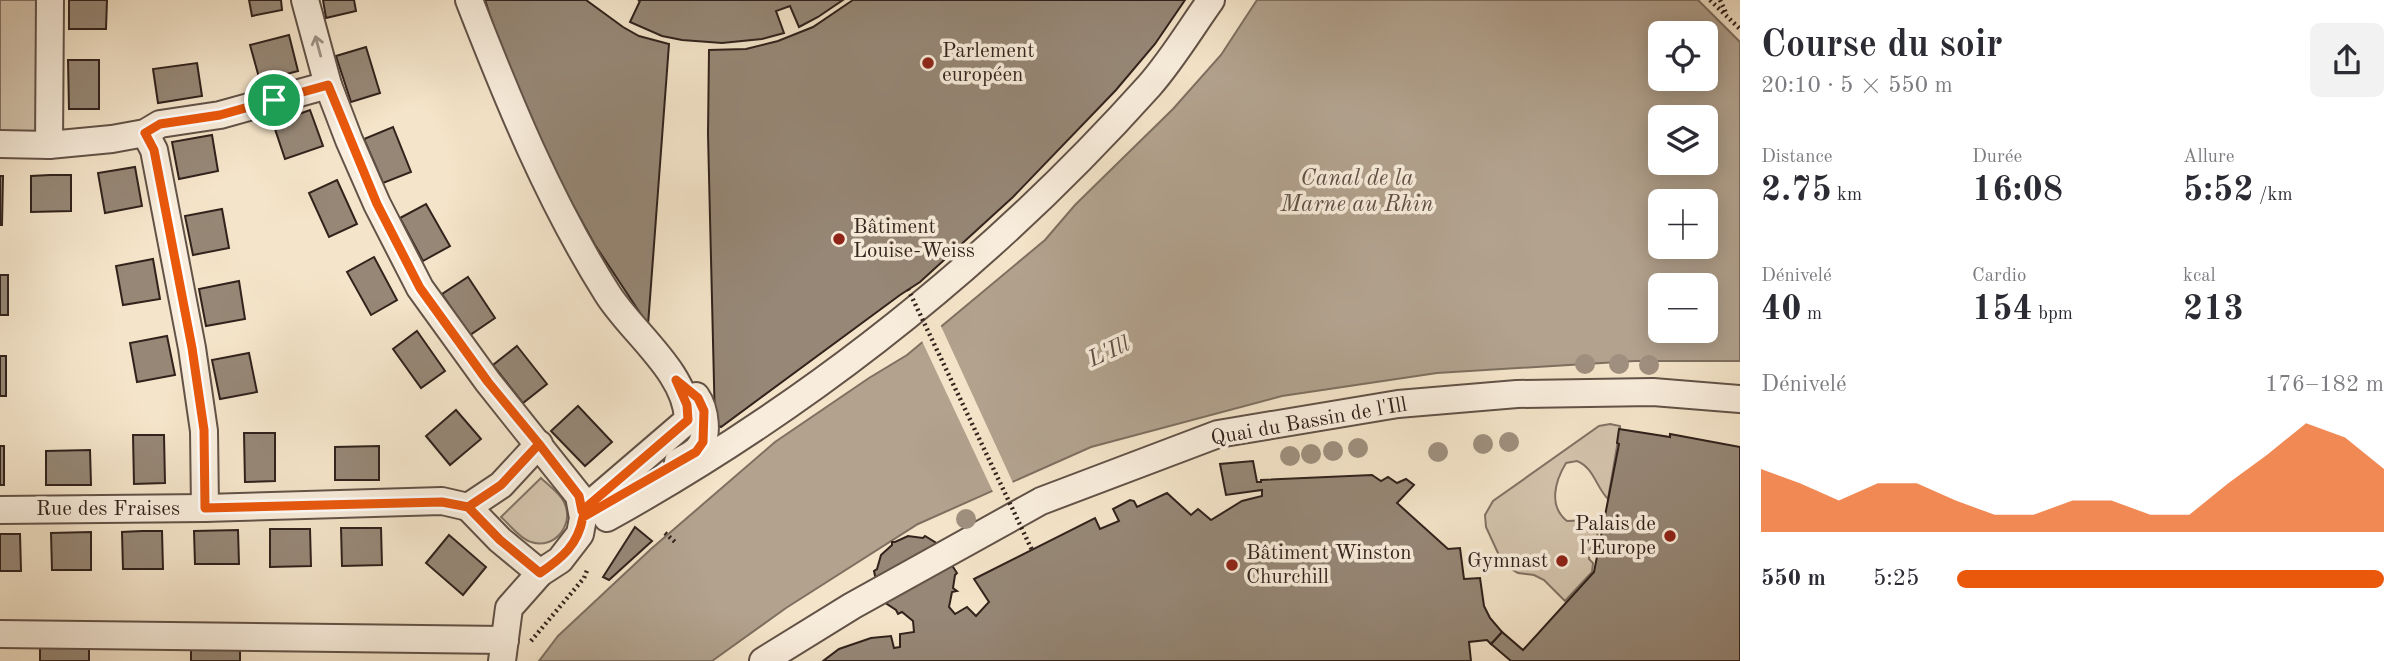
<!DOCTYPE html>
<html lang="fr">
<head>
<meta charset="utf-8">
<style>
  :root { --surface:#fff; --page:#f2f2f3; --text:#2b2b33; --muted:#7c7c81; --accent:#ea580c }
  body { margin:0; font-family:"Old Standard TT",serif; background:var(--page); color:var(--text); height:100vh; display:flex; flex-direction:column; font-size:26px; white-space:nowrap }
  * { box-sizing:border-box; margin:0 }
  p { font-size:23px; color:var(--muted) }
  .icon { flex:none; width:38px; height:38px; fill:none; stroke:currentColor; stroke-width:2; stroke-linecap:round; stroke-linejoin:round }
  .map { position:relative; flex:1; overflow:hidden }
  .side { display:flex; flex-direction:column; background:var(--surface); width:665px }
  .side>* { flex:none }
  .tools { position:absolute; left:1648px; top:21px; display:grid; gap:14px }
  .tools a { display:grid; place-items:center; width:70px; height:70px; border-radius:10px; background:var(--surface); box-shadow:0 4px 18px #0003; font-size:35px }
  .pin { position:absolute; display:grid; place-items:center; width:60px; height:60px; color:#fff; margin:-30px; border:4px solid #fff; border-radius:50%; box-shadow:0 2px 7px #0007 }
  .round { display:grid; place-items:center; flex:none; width:74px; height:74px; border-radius:10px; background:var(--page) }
  .overview { display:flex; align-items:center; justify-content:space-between; height:119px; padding:0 21px }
  h1 { font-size:38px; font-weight:600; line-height:52px }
  .metrics { display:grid; grid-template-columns:repeat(3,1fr); gap:10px; height:119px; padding:7px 21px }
  .metrics div { display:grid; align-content:center }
  .metrics b { font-size:35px; font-weight:600 }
  .metrics small { font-size:19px; font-weight:400 }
  .metrics p { font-size:19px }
  .chart { height:196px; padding:14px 21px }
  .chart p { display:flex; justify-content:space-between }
  .chart svg { width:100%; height:126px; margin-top:7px; fill:var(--accent); opacity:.7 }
  ul { padding:0 21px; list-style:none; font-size:23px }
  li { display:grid; grid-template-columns:112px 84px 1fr; align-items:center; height:52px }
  li i { height:18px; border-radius:9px; background:var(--accent) }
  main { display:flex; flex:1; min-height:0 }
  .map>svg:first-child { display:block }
</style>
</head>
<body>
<main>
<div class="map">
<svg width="1740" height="661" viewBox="0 0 1740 661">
  <rect width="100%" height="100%" fill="#f4e4c9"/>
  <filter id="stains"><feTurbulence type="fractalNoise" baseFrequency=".00286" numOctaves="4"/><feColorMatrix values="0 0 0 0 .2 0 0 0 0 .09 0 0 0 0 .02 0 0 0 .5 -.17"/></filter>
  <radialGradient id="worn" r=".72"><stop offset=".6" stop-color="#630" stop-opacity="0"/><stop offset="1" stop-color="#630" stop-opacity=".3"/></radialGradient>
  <g fill="#d3c3ac" stroke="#827264" stroke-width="2">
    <path d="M0,0h42l-3,133 -39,-1z"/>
    <path d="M1610,424l10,2v3l-12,70c-12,-12 -14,-31 -31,-38l-11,2c-11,18 -18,43 1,58l23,-1 8,7 -1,15 -5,-1 -3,18 4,4 -1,9 -27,29 -21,-21 -10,-5 -16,-2 -15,-9 -17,-37 -1,-12 8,-14 106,-75z"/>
    <path d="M541,478c7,7 19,15 23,24 11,22 -9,48 -33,40 -11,-3 -22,-18 -30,-25z"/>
  </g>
  <path fill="#b2a28e" stroke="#7e6f60" stroke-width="2" fill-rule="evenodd" d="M1257,0h441l42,42v319h-105l-198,12 -155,23 -191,51 -173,77 -132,84 -74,53h-173l19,-25 93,-87 124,-107 94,-64 38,-23 138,-115 30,-35 98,-96 48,-54zM1661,33h45v46h-45zM1661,117h45v46h-45zM1661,201h45v46h-45zM1661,285h45v46h-45z"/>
  <path fill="#f4e4c9" d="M940,324l74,161 -20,9 -73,-155z"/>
  <g fill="#968776" stroke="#31221c" stroke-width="2">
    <path d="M69,0h38l-1,29h-37z"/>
    <path d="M249,0h32l1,10 -30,6z"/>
    <path d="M323,0h31l2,11 -30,7z"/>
    <path d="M485,0h101l37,27 16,9 30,8 -21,281 -53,-80 -36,-65 -22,-46 -41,-100z"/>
    <path d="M638,0h205l-25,17 -19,10 -9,-21 -14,5 8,22 -22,6 -40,4 -40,-3 -20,-4 -32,-14 10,-21z"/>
    <path d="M853,0h332l-30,44 -39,46 -103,107 -93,85 -20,13 -179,132 -6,-3 -7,-290 1,-84 37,-1 32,-8 35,-14z"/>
    <path d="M289,35l9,36 -38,10 -10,-36z"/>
    <path d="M366,47l14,46 -29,9 -15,-46z"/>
    <path d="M68,60h31v49h-30z"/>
    <path d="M197,63l5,33 -44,7 -5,-34z"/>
    <path d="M310,110l13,36 -38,13 -12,-36z"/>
    <path d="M393,127l18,45 -28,11 -19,-44z"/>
    <path d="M212,135l6,36 -39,8 -7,-37z"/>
    <path d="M135,167l7,39 -37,7 -7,-40z"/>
    <path d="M50,175h21v36l-40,1v-36z"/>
    <path d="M0,176h3l-1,49h-2z"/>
    <path d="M337,180l20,44 -28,13 -20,-44z"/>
    <path d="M426,204l24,42 -27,15 -23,-43z"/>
    <path d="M222,209l7,39 -36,7 -8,-39z"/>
    <path d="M374,257l23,43 -26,15 -24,-43z"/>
    <path d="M153,259l7,40 -37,6 -7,-39z"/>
    <rect x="0" y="275" width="8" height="40"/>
    <path d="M468,277l27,41 -25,17 -28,-41z"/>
    <path d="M239,281l6,38 -39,7 -7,-37z"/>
    <path d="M417,331l28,40 -24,17 -28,-39z"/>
    <path d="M167,336l8,39 -38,7 -7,-39z"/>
    <path d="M517,346l30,38 -24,19 -30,-38z"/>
    <path d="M249,353l8,39 -37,7 -8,-39z"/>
    <rect x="0" y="356" width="6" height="40"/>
    <path d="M578,406l34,36 -27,24 -34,-35z"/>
    <path d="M456,410l25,29 -31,26 -24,-29z"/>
    <path d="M1619,429l51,8v-3l70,13v214h-229l-20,-17 11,-12 21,18 71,-78 25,-128 -2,-1z"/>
    <path d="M244,433h31v48l-30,1z"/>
    <path d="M133,435h31l1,48 -31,1z"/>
    <rect x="0" y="446" width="4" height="39"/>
    <path d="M379,446v34h-44v-33z"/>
    <path d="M90,450l1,35h-45v-34z"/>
    <path d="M1253,461l4,21h4v-2l111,-5 9,6 7,-4 9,6 9,-4 8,6 -17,18 51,46 12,-1 4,31 16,-1 4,28 6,12 12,14 -11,12 -4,-4 -18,2 2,19h-648l16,-12 32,-11 20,-2 3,12 6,-1v-13l14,-2 -1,-11 -11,-9 -4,2 -2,-4 -12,-8 -7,-17 -3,-14 3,-2 4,-14 11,-10v-3h3l13,-6 15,2 2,-2 13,8 19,29 -2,2 -2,13 4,3 -5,1 -3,15 6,7 12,-7 9,9 13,-14 -15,-23 121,-61 5,11 19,-8 -6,-12 17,-9 4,1 3,6 30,-14 24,22 7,-6 13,11 31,-19 20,-5v-6l-36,5 -6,-31z"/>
    <path d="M635,527l17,14 -43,39 -6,-3z"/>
    <path d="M341,528h40l1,37 -40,1z"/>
    <path d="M270,529h40l1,37 -41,1z"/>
    <path d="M238,530l1,34h-44l-1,-33z"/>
    <path d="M142,531h20l1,38h-40l-1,-37z"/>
    <path d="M91,532v38h-39l-1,-37z"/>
    <path d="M0,534h20l1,37h-21z"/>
    <path d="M449,535l37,32 -23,28 -37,-32z"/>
    <path d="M240,646v15h-49v-14z"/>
    <path d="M89,647v14h-49v-13z"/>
  </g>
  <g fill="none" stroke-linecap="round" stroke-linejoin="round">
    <defs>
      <g id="minor">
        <path d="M305,0l23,85 21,55 28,64 43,84 68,94 91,114 4,22 -3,16 -20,26 -20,13 -31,35 -7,53"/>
        <path d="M469,0c39,100 80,201 138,293 24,39 80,79 81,127l-106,91"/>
        <path d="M145,133l9,17 38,198 12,83 1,77"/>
        <path d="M0,144l49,1 63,-6 33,-6 15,-9 60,-9 108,-30"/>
        <path d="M49,145l1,-145"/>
        <path d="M539,444l-38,41 -33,22 32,33 40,33"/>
        <path d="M678,462c7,-4 14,-7 19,-12 13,-13 8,-41 -1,-54"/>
        <path d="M0,510l205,-2 237,-7 26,6"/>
        <path d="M607,518c203,-113 387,-259 542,-432 23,-26 42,-58 62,-86"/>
        <path d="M0,634l505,6"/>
        <path d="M763,661l89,-55 189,-105 177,-67 180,-30 119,-10 136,-2 87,7"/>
      </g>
    </defs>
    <use href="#minor" stroke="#625247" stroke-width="30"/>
    <g stroke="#31221c" stroke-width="4.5" stroke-dasharray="2 3.5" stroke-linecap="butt">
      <path d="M1710,0l30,29"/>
      <path d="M1720,0l6,13"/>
      <path d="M665,533l10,9"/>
      <path d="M531,641l53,-63 4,-10"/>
    </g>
    <use href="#minor" stroke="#f8eddc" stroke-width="26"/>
    <path stroke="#31221c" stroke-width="4.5" stroke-dasharray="2 3.5" stroke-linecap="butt" d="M908,289l124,261"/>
  </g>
  <g fill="#9f8f7e">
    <circle cx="1585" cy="364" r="10"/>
    <circle cx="1619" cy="364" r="10"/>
    <circle cx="1649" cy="365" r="10"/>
    <circle cx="1509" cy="442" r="10"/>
    <circle cx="1483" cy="444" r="10"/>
    <circle cx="1358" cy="448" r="10"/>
    <circle cx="1333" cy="451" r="10"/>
    <circle cx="1438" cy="452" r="10"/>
    <circle cx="1311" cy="454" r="10"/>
    <circle cx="1290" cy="456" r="10"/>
    <circle cx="966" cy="519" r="10"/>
  </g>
  <defs><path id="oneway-shaft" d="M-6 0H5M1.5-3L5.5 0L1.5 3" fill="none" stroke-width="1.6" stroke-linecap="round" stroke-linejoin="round" transform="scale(1.75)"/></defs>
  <use stroke="#9e9286" href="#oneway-shaft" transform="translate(318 46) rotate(-105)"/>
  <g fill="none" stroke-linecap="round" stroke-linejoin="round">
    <defs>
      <path id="route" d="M274,100l54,-15 49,119 43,84 68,94 51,62 -38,41 -33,22 32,33 40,33c22,-15 38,-28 43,-56l113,-65 7,-10 1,-31 -6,-13 -22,-18 11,25 1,15 -106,91 -3,-15 -40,-52 -38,41 -33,22 -26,-5 -237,6 -1,-78 -12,-82 -38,-198 -9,-17 15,-9 60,-9 54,-15"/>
    </defs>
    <use href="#route" stroke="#fff" stroke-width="14"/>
    <use href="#route" stroke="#ea580c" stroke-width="9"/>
  </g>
  <g fill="#8f2418" stroke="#f8eddc" stroke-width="2.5">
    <circle cx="928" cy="63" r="7"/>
    <circle cx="839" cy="239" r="7"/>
    <circle cx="1670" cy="536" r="7"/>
    <circle cx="1562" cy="561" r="7"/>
    <circle cx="1232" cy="565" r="7"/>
  </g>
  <g text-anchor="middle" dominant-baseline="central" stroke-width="7" stroke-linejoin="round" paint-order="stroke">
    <g font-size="21" fill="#31221c" stroke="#f8eddc" text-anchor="start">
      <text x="942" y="51">Parlement<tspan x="942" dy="24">européen</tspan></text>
      <text x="853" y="227">Bâtiment<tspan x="853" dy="24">Louise-Weiss</tspan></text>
      <text x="1656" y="524" text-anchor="end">Palais de<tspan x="1656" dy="24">l'Europe</tspan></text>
      <text x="1246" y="553">Bâtiment Winston<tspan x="1246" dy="24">Churchill</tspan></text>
      <text x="1548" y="561" text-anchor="end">Gymnast</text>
    </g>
    <g font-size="21" fill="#31221c" stroke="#f8eddc">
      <text transform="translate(1309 422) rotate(-10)">Quai du Bassin de l'Ill</text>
      <text x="108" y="509">Rue des Fraises</text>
    </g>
    <g font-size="23" font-style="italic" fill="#5e4f44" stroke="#f8eddc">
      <text x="1357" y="178">Canal de la<tspan x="1357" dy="26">Marne au Rhin</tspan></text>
      <text transform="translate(1109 352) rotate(-25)">L'Ill</text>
    </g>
  </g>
  <rect width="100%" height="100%" filter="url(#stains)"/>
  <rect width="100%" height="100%" fill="url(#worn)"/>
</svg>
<div class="tools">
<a><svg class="icon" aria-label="locate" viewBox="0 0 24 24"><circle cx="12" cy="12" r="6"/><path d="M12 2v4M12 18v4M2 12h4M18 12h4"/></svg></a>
<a><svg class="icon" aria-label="layers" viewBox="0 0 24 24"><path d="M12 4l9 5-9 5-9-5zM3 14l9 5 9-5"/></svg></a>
<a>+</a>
<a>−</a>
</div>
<div class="pin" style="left:274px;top:100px;background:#1e9e55"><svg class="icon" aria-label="arrive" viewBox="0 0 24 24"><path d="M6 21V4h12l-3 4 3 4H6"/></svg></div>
</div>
<section class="side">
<div class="overview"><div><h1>Course du soir</h1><p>20:10 · 5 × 550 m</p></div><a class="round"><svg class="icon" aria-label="share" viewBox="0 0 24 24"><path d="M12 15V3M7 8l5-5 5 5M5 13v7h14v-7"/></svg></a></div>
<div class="metrics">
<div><p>Distance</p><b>2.75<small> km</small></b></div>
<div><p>Durée</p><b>16:08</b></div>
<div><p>Allure</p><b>5:52<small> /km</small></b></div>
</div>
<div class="metrics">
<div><p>Dénivelé</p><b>40<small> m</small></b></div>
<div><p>Cardio</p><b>154<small> bpm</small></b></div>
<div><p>kcal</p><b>213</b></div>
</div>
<div class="chart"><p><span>Dénivelé</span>176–182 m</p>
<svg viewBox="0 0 160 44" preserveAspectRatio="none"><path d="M0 44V22L10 27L20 33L30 27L40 27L50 33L60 38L70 38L80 33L90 33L100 38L110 38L120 27L130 17L140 6L150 11L160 22V44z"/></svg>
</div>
<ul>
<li><b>550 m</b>5:25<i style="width:100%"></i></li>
</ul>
</section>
</main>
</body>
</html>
